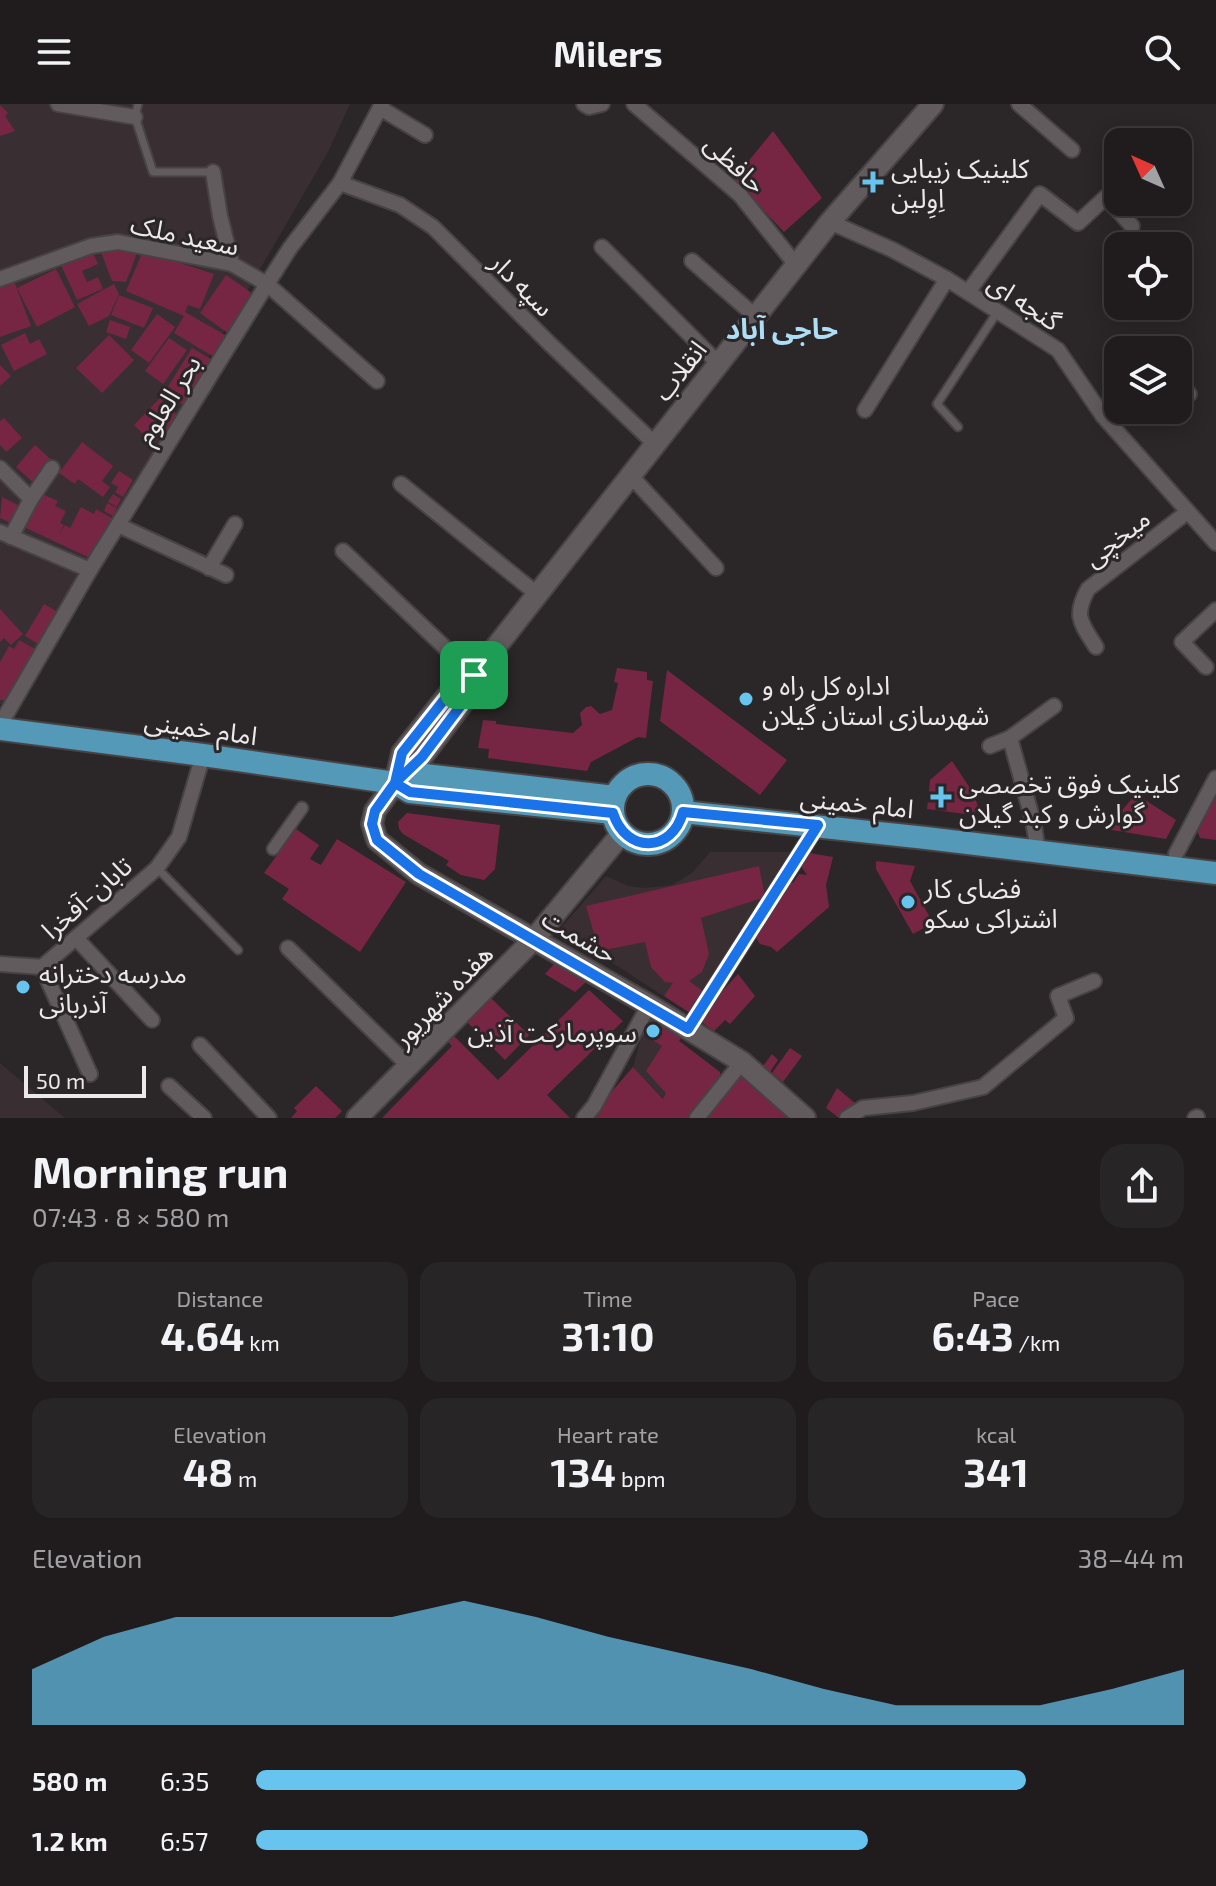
<!DOCTYPE html>
<html lang="en">
<head>
<meta charset="utf-8">
<style>
  :root { --surface:#201c1d; --page:#282526; --text:#f1f3f6; --muted:#a2a1a4; --line:#3d3a3b; --accent:#66c4ef }
  body { margin:0; font-family:"Exo 2","Noto Sans Arabic",sans-serif; background:var(--page); color:var(--text); height:100vh; display:flex; flex-direction:column; font-size:30px; white-space:nowrap }
  * { box-sizing:border-box; margin:0 }
  p { font-size:26px; color:var(--muted) }
  .icon { flex:none; width:44px; height:44px; fill:none; stroke:currentColor; stroke-width:2; stroke-linecap:round; stroke-linejoin:round }
  .map { position:relative; height:1014px; overflow:hidden }
  .side { display:flex; flex-direction:column; background:var(--surface); flex:1 }
  .side>* { flex:none }
  .needle { width:52px; rotate:315deg }
  .fabs { position:absolute; left:1104px; top:24px; display:grid; gap:16px }
  .fabs a { display:grid; place-items:center; width:88px; height:88px; border-radius:16px; background:var(--surface); box-shadow:0 4px 20px #0003,0 0 0 2px var(--line); font-size:40px }
  .scale { position:absolute; left:24px; bottom:20px; width:122px; box-sizing:border-box; padding-left:8px; border:4px solid #ece9ea; border-top:0; font-size:22px; line-height:28px; white-space:nowrap; color:#ece9ea; -webkit-text-stroke:6px #2b2627; paint-order:stroke }
  .pin { position:absolute; display:grid; place-items:center; width:68px; height:68px; color:#fff; margin:-34px; border-radius:16px; box-shadow:0 4px 12px #0006 }
  .round { display:grid; place-items:center; flex:none; width:84px; height:84px; border-radius:24px; background:var(--page) }
  .overview { display:flex; align-items:center; justify-content:space-between; height:136px; padding:0 32px }
  h1 { font-size:44px; font-weight:700; line-height:60px }
  .metrics { display:grid; grid-template-columns:repeat(3,1fr); gap:12px; height:136px; padding:8px 32px }
  .metrics div { display:grid; align-content:center; border-radius:20px; background:var(--page); text-align:center }
  .metrics b { font-size:40px; font-weight:700 }
  .metrics small { font-size:22px; font-weight:400 }
  .metrics p { font-size:22px }
  .chart { height:224px; padding:16px 32px }
  .chart p { display:flex; justify-content:space-between }
  .chart svg { width:100%; height:144px; margin-top:8px; fill:var(--accent); opacity:.7 }
  ul { padding:0 32px; list-style:none; font-size:26px }
  li { display:grid; grid-template-columns:128px 96px 1fr; align-items:center; height:60px }
  li i { height:20px; border-radius:10px; background:var(--accent) }
  header { display:flex; justify-content:space-between; align-items:center; height:104px; padding:0 32px; background:var(--surface); font-size:36px; font-weight:700 }
  .map>svg:first-child { display:block }
</style>
</head>
<body>
<header><svg class="icon" aria-label="menu" viewBox="0 0 24 24"><path d="M4 6h16M4 12h16M4 18h16"/></svg>Milers<svg class="icon" aria-label="search" viewBox="0 0 24 24"><circle cx="10" cy="10" r="6"/><path d="M15 15l6 6"/></svg></header>
<div class="map">
<svg width="1216" height="1014" viewBox="0 0 1216 1014">
  <rect width="100%" height="100%" fill="#2b2627"/>
  <g fill="#392e31">
    <path d="M0,0h350l-22,48 -321,553 -7,-1z"/>
    <path d="M710,748h86l-103,163 -133,-86 46,-53 22,10 17,2 27,-3 20,-12z"/>
    <path d="M642,930l29,17 8,-10 41,31 1,9 -39,37 -49,-51z"/>
    <path d="M0,959l65,55h-65z"/>
  </g>
  <g fill="#762643">
    <path d="M0,1l8,8 -3,3 10,15 -15,5z"/>
    <path d="M773,27l49,67 -38,34 -50,-53z"/>
    <path d="M114,142l20,5 2,5 -10,26 -14,-1 -11,-29z"/>
    <path d="M91,144l7,16 -16,7 5,11 11,-5 5,12 -26,11 -17,-37z"/>
    <path d="M143,147l71,23 -14,35 -12,-4 -3,7 42,24 -13,21 -40,-24 10,-17 -58,-25z"/>
    <path d="M56,165l19,38 -38,20 -20,-39z"/>
    <path d="M226,171l30,21 -27,38 -29,-21z"/>
    <path d="M14,177l17,45 -31,11v-51z"/>
    <path d="M114,180l5,10 -10,22 -20,10 -12,-22z"/>
    <path d="M119,191l34,13 -9,20 -33,-13z"/>
    <path d="M157,210l18,13 -26,36 -18,-13z"/>
    <path d="M110,216l20,7 -4,12 -20,-7z"/>
    <path d="M25,229l5,11 9,-5 8,15 -33,17 -13,-26z"/>
    <path d="M109,231l25,25 -32,33 -26,-25z"/>
    <path d="M169,234l18,12 -24,34 -18,-13z"/>
    <path d="M192,244l24,14 -28,46 -24,-15z"/>
    <path d="M0,261l11,11 -11,10z"/>
    <path d="M160,294l19,19 -26,27 -19,-19z"/>
    <path d="M4,314l18,20 -16,14 -6,-7v-24z"/>
    <path d="M82,338l31,24 -11,15 8,6 -7,10 -25,-18 -3,5 -16,-11z"/>
    <path d="M35,341l23,21 -20,21 -22,-20z"/>
    <path d="M119,367l14,9 -10,17 -8,-5 3,-5 -7,-4z"/>
    <path d="M40,389l18,8 -3,5 11,5 -6,12 4,2 -5,10 6,-10 5,3 11,-21 13,7 2,-5 19,11 -21,40 -70,-33z"/>
    <path d="M113,390l8,5 -4,8 -9,-5z"/>
    <path d="M2,393l26,13 -8,17 -20,-9z"/>
    <path d="M107,399l10,5 -4,8 -9,-5z"/>
    <path d="M44,500l14,8 -20,32 -13,-8z"/>
    <path d="M0,505l23,25 -12,11 -7,-7 -4,4z"/>
    <path d="M19,536l16,9 -29,51h-6v-38l9,-16 5,3z"/>
    <path d="M617,564l30,4v8l6,1 -7,57 -8,-1 -47,25 -4,9 -99,-13 1,-9 -11,-1 5,-28 13,1v3l77,9 9,-8 -2,-12 6,-6 5,-1 9,8 12,-4 6,-27 -4,-1z"/>
    <path d="M667,566l120,90 -27,35 -100,-74z"/>
    <path d="M952,657l22,33 5,16 -6,5 -46,-6 3,-29z"/>
    <path d="M1136,690l40,26 -10,19 -60,-10z"/>
    <path d="M1216,691v45l-16,-2 -3,-8z"/>
    <path d="M407,709l93,12 -5,44 -11,11 -23,-5 -15,-10 3,-4 -46,-27 -4,-5 -1,-7z"/>
    <path d="M296,725l23,16 -9,14 11,6 16,-26 69,43 -46,70 -78,-53 7,-10 -25,-16z"/>
    <path d="M804,748l29,5 -7,28 3,22 -52,45 -6,-5 -11,-3 -4,-6 35,-56 2,1 6,-9 8,1 -8,-12z"/>
    <path d="M876,757l39,5 -5,15 23,42 -20,11 -37,-65z"/>
    <path d="M759,762l6,31 -64,21 8,36 -7,18 -13,9 17,12 -13,22 -29,-19 9,-13 -8,-1 -14,-15 -6,-25 -46,9 -13,-45z"/>
    <path d="M555,859l31,19 -11,10 -30,-18z"/>
    <path d="M738,870l17,22 -25,28 -5,-4 -11,11 -17,-12z"/>
    <path d="M589,886l34,31 -76,74 23,23h-188l70,-72 -5,-5 6,-6 45,45z"/>
    <path d="M491,894l38,37 -24,25 -38,-38z"/>
    <path d="M650,914l31,20 -2,3 41,31 1,9 -28,37h-104l44,-51 30,32 3,-6 -20,-22 16,-25 -20,-12z"/>
    <path d="M790,944l12,8 -19,26 -11,-9z"/>
    <path d="M772,950l6,6 -8,12 -7,-6z"/>
    <path d="M737,969l19,17 35,28h-90z"/>
    <path d="M316,982l26,25 -7,7h-44l6,-7 -3,-3z"/>
    <path d="M837,984l19,16 -12,14h-5l-13,-10z"/>
  </g>
  <g fill="none" stroke-linecap="round" stroke-linejoin="round">
    <defs>
      <g id="service">
        <path d="M138,0l-3,13 18,55h60"/>
        <path d="M958,323l-21,-23 61,-93"/>
        <path d="M157,764l81,82"/>
      </g>
      <path id="pedestrian" d="M273,745l29,-41"/>
      <g id="minor">
        <path d="M58,0l77,13"/>
        <path d="M584,0l5,3 13,-3"/>
        <path d="M634,0l106,91 56,70"/>
        <path d="M1019,0l53,46"/>
        <path d="M380,4l45,27"/>
        <path d="M213,68l7,44 12,48"/>
        <path d="M340,79l60,22 33,22 116,116 106,101"/>
        <path d="M830,118l63,28 54,29 111,71 45,66 113,127"/>
        <path d="M602,143l116,116"/>
        <path d="M692,157l63,55"/>
        <path d="M0,175l91,-33 27,-4 114,22 35,20 110,97"/>
        <path d="M968,188l72,-98 38,29 28,-26 26,29"/>
        <path d="M1178,275l11,15"/>
        <path d="M865,306l82,-131"/>
        <path d="M1103,312l15,-12"/>
        <path d="M0,364l31,31"/>
        <path d="M631,372l85,92"/>
        <path d="M401,380l136,110"/>
        <path d="M118,421l108,50"/>
        <path d="M0,428l90,38"/>
        <path d="M11,433l20,-38 21,-31"/>
        <path d="M343,447l131,124"/>
        <path d="M209,464l26,-44"/>
        <path d="M1096,543c-15,-24 -23,-31 -8,-58l98,-76"/>
        <path d="M1206,563l-24,-25 34,-32"/>
        <path d="M0,621l90,-155 177,-286 23,-36 50,-65 42,-79"/>
        <path d="M1010,634l23,83 5,29"/>
        <path d="M990,642l20,-8 44,-32"/>
        <path d="M1176,750l40,-76"/>
        <path d="M76,834l76,82"/>
        <path d="M288,844l121,118"/>
        <path d="M0,860l42,3 115,-99 22,-31 24,-82"/>
        <path d="M42,863l48,107"/>
        <path d="M688,925l130,-204"/>
        <path d="M200,941l69,73"/>
        <path d="M169,982l35,32"/>
        <path d="M584,1014l10,-12 55,-101"/>
        <path d="M697,1014l45,-56"/>
        <path d="M847,1014l16,-10 50,-5 70,-16 83,-69 -8,-22 36,-15"/>
        <path d="M1195,1014l2,-1"/>
      </g>
      <g id="secondary">
        <path d="M395,679l7,-30 53,-67 19,-11"/>
        <path d="M357,1014l177,-179 89,-107"/>
        <path d="M805,1014l-63,-56 -93,-57 -230,-131 -42,-34 -5,-16 3,-13 20,-28 27,-26 43,-57 9,-25 356,-453 103,-118"/>
      </g>
      <g id="primary">
        <path d="M0,625l203,26 192,28 15,9 203,21"/>
        <circle cx="648" cy="705" r="35"/>
        <path d="M395,679l21,-9 199,23"/>
        <path d="M683,708l243,26 290,35"/>
      </g>
    </defs>
    <use href="#service" stroke="#474344" stroke-width="11"/>
    <use href="#pedestrian" stroke="#474344" stroke-width="15"/>
    <use href="#minor" stroke="#474344" stroke-width="18"/>
    <use href="#secondary" stroke="#474344" stroke-width="24"/>
    <use href="#primary" stroke="#474344" stroke-width="26"/>
    <use href="#service" stroke="#615b5d" stroke-width="7"/>
    <use href="#pedestrian" stroke="#615b5d" stroke-width="11"/>
    <use href="#minor" stroke="#615b5d" stroke-width="14"/>
    <use href="#secondary" stroke="#615b5d" stroke-width="20"/>
    <use href="#primary" stroke="#5499b7" stroke-width="22"/>
  </g>
  <g fill="none" stroke-linecap="round" stroke-linejoin="round">
    <defs>
      <path id="route" d="M474,571l-9,25 -43,57 -27,26 -20,28 -3,13 5,16 42,34 269,155 130,-204 -135,-13c-11,41 -57,42 -70,1l-203,-21 -15,-9 7,-30 53,-67 19,-11"/>
    </defs>
    <use href="#route" stroke="#fff" stroke-width="16"/>
    <use href="#route" stroke="#1a73e8" stroke-width="10"/>
  </g>
  <g fill="#66c4ef" stroke="#2b2627" stroke-width="3">
    <path d="M869 66h8v8h8v8h-8v8h-8v-8h-8v-8h8z"/>
    <circle cx="746" cy="595" r="8"/>
    <path d="M937 681h8v8h8v8h-8v8h-8v-8h-8v-8h8z"/>
    <circle cx="908" cy="798" r="8"/>
    <circle cx="23" cy="883" r="8"/>
    <circle cx="653" cy="927" r="8"/>
  </g>
  <g text-anchor="middle" dominant-baseline="central" stroke-width="6" stroke-linejoin="round" paint-order="stroke">
    <g font-size="26" fill="#ece9ea" stroke="#2b2627">
      <text transform="translate(736 59) rotate(43)">حافظی</text>
      <text transform="translate(185 130) rotate(12)">سعید ملک</text>
      <text transform="translate(523 180) rotate(45)">سپه دار</text>
      <text transform="translate(1025 197) rotate(33)">گنجه ای</text>
      <text transform="translate(679 266) rotate(-52)">انقلاب</text>
      <text transform="translate(167 295) rotate(-58)">بحر العلوم</text>
      <text transform="translate(1116 433) rotate(-38)">میخچی</text>
      <text transform="translate(201 623) rotate(8)">امام خمینی</text>
      <text transform="translate(857 698) rotate(6)">امام خمینی</text>
      <text transform="translate(86 793) rotate(-41)">تابان-آفخرا</text>
      <text transform="translate(580 831) rotate(30)">حشمت</text>
      <text transform="translate(442 891) rotate(-46)">هفده شهریور</text>
    </g>
    <g font-size="26" fill="#ece9ea" stroke="#2b2627" text-anchor="start">
      <text x="891" y="63">کلینیک زیبایی<tspan x="891" dy="30">اِوِلین</tspan></text>
      <text x="762" y="580">اداره کل راه و<tspan x="762" dy="30">شهرسازی استان گیلان</tspan></text>
      <text x="959" y="678">کلینیک فوق تخصصی<tspan x="959" dy="30">گوارش و کبد گیلان</tspan></text>
      <text x="924" y="783">فضای کار<tspan x="924" dy="30">اشتراکی سکو</tspan></text>
      <text x="39" y="868">مدرسه دخترانه<tspan x="39" dy="30">آذربانی</tspan></text>
      <text x="637" y="927" text-anchor="end">سوپرمارکت آذین</text>
    </g>
    <g font-size="28" font-weight="bold" fill="#aedef6" stroke="#2b2627">
      <text x="782" y="224">حاجی آباد</text>
    </g>
  </g>
</svg>
<div class="fabs">
<a><svg class="needle" viewBox="-14 -14 28 28"><path d="M0-13l5 13h-10z" fill="#e53935"/><path d="M0 13l5-13h-10z" fill="#a2a1a4"/></svg></a>
<a><svg class="icon" aria-label="locate" viewBox="0 0 24 24"><circle cx="12" cy="12" r="6"/><path d="M12 2v4M12 18v4M2 12h4M18 12h4"/></svg></a>
<a><svg class="icon" aria-label="layers" viewBox="0 0 24 24"><path d="M12 4l9 5-9 5-9-5zM3 14l9 5 9-5"/></svg></a>
</div>
<div class="scale">50 m</div>
<div class="pin" style="left:474px;top:571px;background:#1e9e55"><svg class="icon" aria-label="arrive" viewBox="0 0 24 24"><path d="M6 21V4h12l-3 4 3 4H6"/></svg></div>
</div>
<section class="side">
<div class="overview"><div><h1>Morning run</h1><p>07:43 · 8 × 580 m</p></div><a class="round"><svg class="icon" aria-label="share" viewBox="0 0 24 24"><path d="M12 15V3M7 8l5-5 5 5M5 13v7h14v-7"/></svg></a></div>
<div class="metrics">
<div><p>Distance</p><b>4.64<small> km</small></b></div>
<div><p>Time</p><b>31:10</b></div>
<div><p>Pace</p><b>6:43<small> /km</small></b></div>
</div>
<div class="metrics">
<div><p>Elevation</p><b>48<small> m</small></b></div>
<div><p>Heart rate</p><b>134<small> bpm</small></b></div>
<div><p>kcal</p><b>341</b></div>
</div>
<div class="chart"><p><span>Elevation</span>38–44 m</p>
<svg viewBox="0 0 160 44" preserveAspectRatio="none"><path d="M0 44V27L10 17L20 11L30 11L40 11L50 11L60 6L70 11L80 17L90 22L100 27L110 33L120 38L130 38L140 38L150 33L160 27V44z"/></svg>
</div>
<ul>
<li><b>580 m</b>6:35<i style="width:83%"></i></li>
<li><b>1.2 km</b>6:57<i style="width:66%"></i></li>
</ul>
</section>
</body>
</html>
